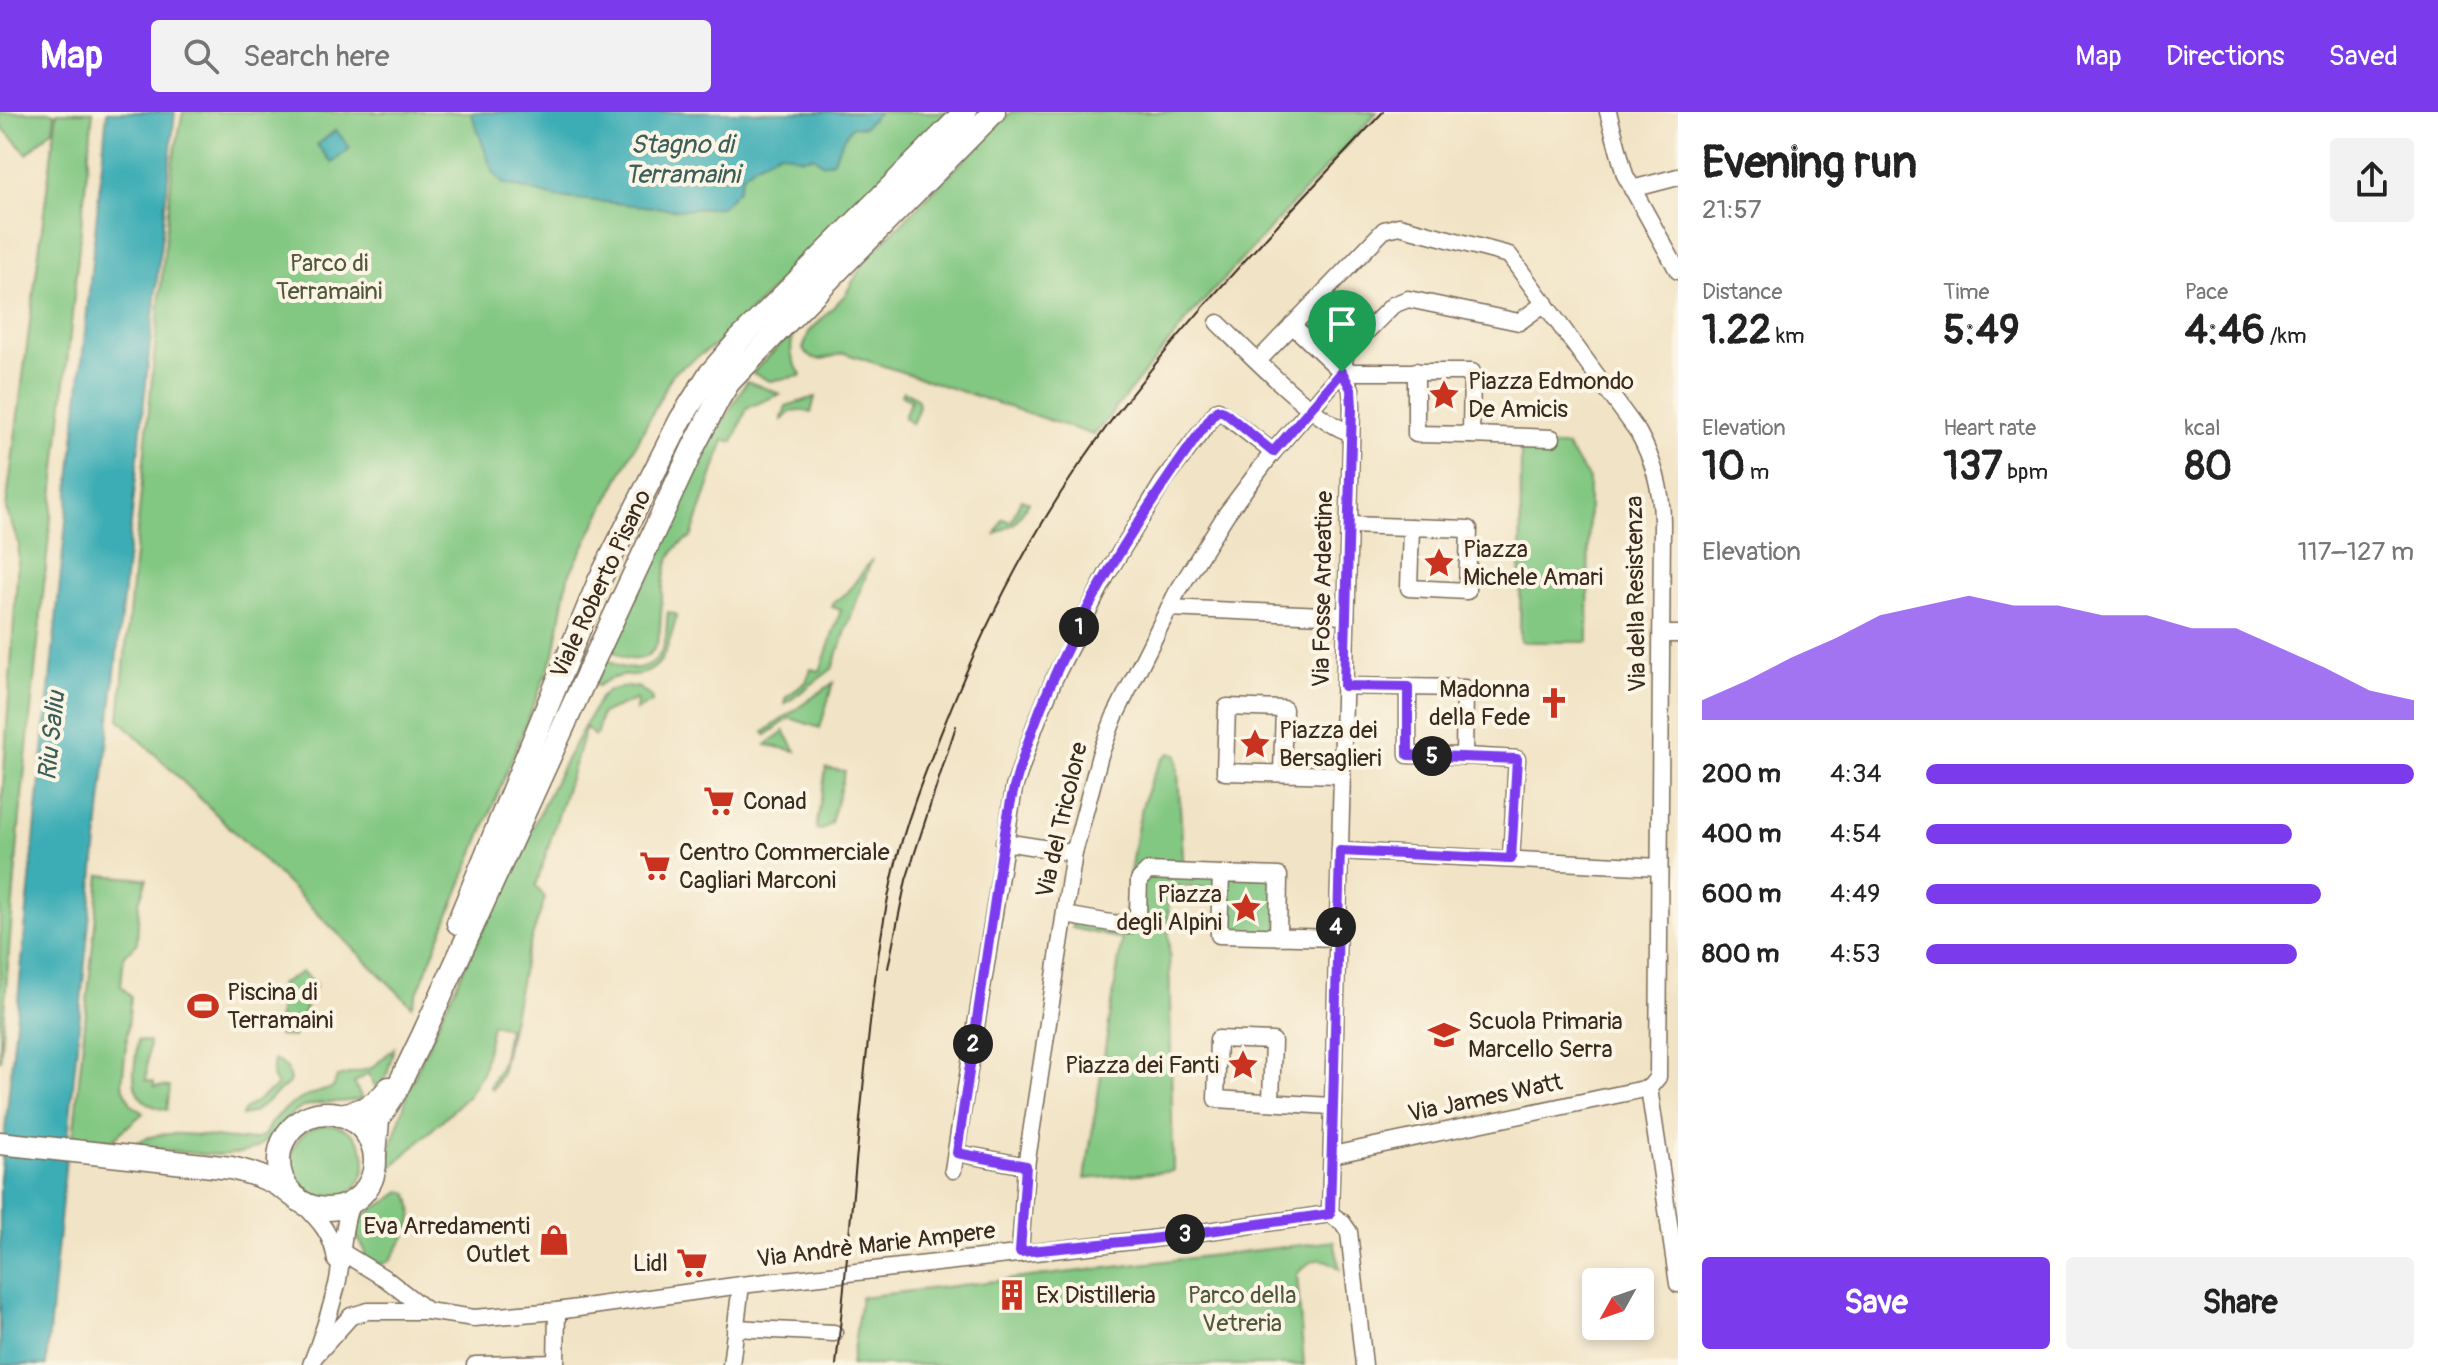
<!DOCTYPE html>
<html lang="en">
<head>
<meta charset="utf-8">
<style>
  :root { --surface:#fff; --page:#f2f2f2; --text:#222; --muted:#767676; --accent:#7c3aed }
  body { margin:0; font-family:Pangolin,sans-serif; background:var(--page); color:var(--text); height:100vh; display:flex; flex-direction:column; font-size:30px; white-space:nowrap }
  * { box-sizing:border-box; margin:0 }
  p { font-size:26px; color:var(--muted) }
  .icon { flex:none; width:44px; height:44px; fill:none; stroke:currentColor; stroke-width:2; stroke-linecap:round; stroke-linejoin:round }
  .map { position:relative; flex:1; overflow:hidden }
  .details { display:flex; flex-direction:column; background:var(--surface); width:760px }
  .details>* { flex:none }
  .needle { width:52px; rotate:230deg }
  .fabs { position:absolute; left:1582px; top:1156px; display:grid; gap:16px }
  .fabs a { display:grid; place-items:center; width:72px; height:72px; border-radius:8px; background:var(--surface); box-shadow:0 4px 12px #0003; font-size:40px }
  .pin { position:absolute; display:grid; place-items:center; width:68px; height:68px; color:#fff; margin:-82px -34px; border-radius:50% 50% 50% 0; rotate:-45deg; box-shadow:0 0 8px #0007 }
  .pin .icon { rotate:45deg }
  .km { position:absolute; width:40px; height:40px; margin:-20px; border-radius:50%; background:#222; color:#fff; font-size:22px; line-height:40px; text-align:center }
  .round { display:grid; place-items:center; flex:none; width:84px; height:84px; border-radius:8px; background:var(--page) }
  .head { display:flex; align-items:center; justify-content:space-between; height:136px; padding:0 24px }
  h1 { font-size:44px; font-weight:700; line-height:60px }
  .metrics { display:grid; grid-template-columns:repeat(3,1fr); gap:12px; height:136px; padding:8px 24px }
  .metrics div { display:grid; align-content:center }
  .metrics b { font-size:40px; font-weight:700 }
  .metrics small { font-size:22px; font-weight:400 }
  .metrics p { font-size:22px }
  .chart { height:224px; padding:16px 24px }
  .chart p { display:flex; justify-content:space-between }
  .chart svg { width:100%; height:144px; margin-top:8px; fill:var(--accent); opacity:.7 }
  .action { display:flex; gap:16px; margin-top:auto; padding:16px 24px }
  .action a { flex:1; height:92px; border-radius:8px; background:var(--accent); color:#fff; font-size:32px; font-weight:700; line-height:92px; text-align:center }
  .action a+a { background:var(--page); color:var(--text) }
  ul { padding:0 24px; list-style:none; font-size:26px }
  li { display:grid; grid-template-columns:128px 96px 1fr; align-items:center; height:60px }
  li i { height:20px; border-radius:10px; background:var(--accent) }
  header { display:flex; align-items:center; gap:48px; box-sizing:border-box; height:112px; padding:0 40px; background:var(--accent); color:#fff }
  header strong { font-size:38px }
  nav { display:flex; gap:44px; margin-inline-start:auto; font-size:28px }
  .search { width:560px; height:72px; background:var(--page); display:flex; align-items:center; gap:20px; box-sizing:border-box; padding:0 28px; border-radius:8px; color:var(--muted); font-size:30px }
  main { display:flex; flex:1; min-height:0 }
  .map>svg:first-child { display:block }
</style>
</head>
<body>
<header>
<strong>Map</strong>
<div class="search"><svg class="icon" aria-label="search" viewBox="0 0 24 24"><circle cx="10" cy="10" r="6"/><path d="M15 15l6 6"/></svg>Search here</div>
<nav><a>Map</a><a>Directions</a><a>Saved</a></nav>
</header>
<main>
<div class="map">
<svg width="1678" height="1253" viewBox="0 0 1678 1253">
  <rect width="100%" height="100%" fill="#fcf5e5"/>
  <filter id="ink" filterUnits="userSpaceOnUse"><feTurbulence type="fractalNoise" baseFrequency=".0125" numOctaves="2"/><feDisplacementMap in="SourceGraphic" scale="16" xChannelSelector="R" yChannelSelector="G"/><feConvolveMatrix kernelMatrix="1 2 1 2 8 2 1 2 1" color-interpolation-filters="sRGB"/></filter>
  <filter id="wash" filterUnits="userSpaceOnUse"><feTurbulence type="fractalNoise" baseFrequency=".006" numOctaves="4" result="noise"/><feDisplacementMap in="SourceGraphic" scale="32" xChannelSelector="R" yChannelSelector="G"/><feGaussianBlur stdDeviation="1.8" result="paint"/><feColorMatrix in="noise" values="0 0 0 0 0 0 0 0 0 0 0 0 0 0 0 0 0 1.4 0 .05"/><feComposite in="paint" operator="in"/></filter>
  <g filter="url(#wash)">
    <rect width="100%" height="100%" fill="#f1e3c5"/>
    <g fill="#82c782" stroke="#5e7850" stroke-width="2">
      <path d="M0,0h52l3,2 -2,15 -26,25 -27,-29z"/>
      <path d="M57,0h36l-73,704 -20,246v-230l19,-287 -13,-36z"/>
      <path d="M183,0h766l-228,229 -48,32 -105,204 -14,77 -142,352 -293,-287 54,-558z"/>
      <path d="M1011,0h366l-185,202 -98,121 -250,-82c-16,4 -31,13 -41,-4l6,-17 36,-37 21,-36z"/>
      <path d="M796,217c-8,18 -6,30 5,45l-1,2 -30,5 -18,-8z"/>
      <path d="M747,269l33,13 -33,14 -14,34 -9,-2 -33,98c-35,11 -27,69 -32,98 -5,26 -30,30 -48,13l100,-208z"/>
      <path d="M903,279c22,8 17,14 9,33l-8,-6 7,-19 -10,-4z"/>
      <path d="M815,285l-4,16 -9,-3 -11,1 -10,10 5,-15z"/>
      <path d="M1521,334h45l23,33 -1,163h-68z"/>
      <path d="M1021,387l8,3 -14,21 -19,11 7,-15 8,3z"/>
      <path d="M872,447l-40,110 -47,35 1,-7 20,-15 5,-13 9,2 21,-61 -9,-3 3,-6 12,-8z"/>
      <path d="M668,500l9,3c-8,26 -11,59 -44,60 -14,1 -24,2 -35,11l-4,-1 12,-26c20,16 50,12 58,-14 4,-11 2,-22 4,-33z"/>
      <path d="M833,571l-13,45 -30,-10 -24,17 -2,-3z"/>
      <path d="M628,574l11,2 13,9v5l-16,9 1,-12 -36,15 -4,20 -3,2 -8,-9 -50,159 9,12 -20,60 -24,117 -8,14 -3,-2 12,-24 6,-35 -16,-4 -9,47 -15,25 -87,81 30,-93 32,-72 119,-245 38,-69 7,-7z"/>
      <path d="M784,619l12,20 -30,-6z"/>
      <path d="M1169,641l8,2 7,118 95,3 -1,61 -59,-2 2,-47 -53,-2 5,285 -88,8 37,-240 -50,-11 2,-17 50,9c6,-40 13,-141 45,-167z"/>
      <path d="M826,656l19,3 -14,52 -9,7 -6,-1z"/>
      <path d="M100,763l47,4 -8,23 -2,42 -13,11 -3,31 10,11 -9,87 9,20 12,9 -31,27 -39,-1z"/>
      <path d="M302,860l14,12 -23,53 -15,-1 2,-52z"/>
      <path d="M138,928l11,2 -3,38 8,2v4l16,1 -3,23c-43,-8 -33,-37 -29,-70z"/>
      <path d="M394,936l-7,27 -10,14 -9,-15 -14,9 8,16c-20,5 -43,1 -61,9 -18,9 -25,28 -42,38 -29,18 -83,4 -116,1l-7,-4c27,-17 67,-6 98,-4 7,1 18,2 25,-1 9,-3 8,-12 14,-18 21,-20 33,-25 60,-32l4,-11 35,-9z"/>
      <path d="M274,947l13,9 3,12 -2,4 -34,28 -12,4 1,-5 34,-25 -5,-9z"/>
      <circle cx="328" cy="1050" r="37"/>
      <path d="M401,1079l7,2c13,29 -4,44 -18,68l-14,5 -12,-7 1,-9 -11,-18c8,-24 31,-25 47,-41z"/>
      <path d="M1334,1129l6,28c-17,-15 -29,-11 -43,5l7,91h-453l10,-68z"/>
    </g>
    <g fill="#3cadb5" stroke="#3c6c6a" stroke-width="2">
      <path d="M107,0h68l-80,748 -49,505h-46v-185z"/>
      <path d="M471,0h408l-15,15 -12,-1 -9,13 -10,22 -10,3 -10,-8 -11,2 -22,-6 -25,13 -12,10 -5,15 -17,17 -40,3 -125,-13 -54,-14 -10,-13z"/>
      <path d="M336,18l14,18 -18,15 -15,-18z"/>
    </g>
  </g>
  <g filter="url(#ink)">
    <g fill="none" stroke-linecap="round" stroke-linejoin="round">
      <defs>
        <g id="minor">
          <path d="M1608,0l17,63 53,96"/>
          <path d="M1632,77l46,-12"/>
          <path d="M1218,211c27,26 100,102 132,109"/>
          <path d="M1292,213l50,47 9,17 1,18 -22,807"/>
          <path d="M1258,249l126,-131 15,-4 110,29 129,177c16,29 24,57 24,90l-4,555 -9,11 29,196"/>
          <path d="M1342,260h130l-1,63 -55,-1v-63"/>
          <path d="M1471,323l81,3"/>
          <path d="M1349,413l120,4 -2,62 -58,-3 2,-61"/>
          <path d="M1169,496l177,8"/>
          <path d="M1662,522h16"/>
          <path d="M1344,574l121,2 -1,68 -56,-1v-68"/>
          <path d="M1464,644l53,3 -6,100"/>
          <path d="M1282,661l2,-64 -57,-2 -2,65 117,3"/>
          <path d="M1004,730l70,11"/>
          <path d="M1340,739l319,16"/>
          <path d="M1065,803l63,11 10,-11 1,-35 9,-9 73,3"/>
          <path d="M1278,825l1,-61 -58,-2 -2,61 117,3"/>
          <path d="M1271,989l2,-60 -55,-2 -2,60 115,7"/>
          <path d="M957,1041l69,13"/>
          <path d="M1332,1043l317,-67"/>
          <path d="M953,1058l61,-382 21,-62 19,-47 53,-105 56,-92 55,-72 55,42"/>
          <path d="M302,1091c18,18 31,32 34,58"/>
          <path d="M1330,1102l12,8 7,10 15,133"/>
          <path d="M342,1140l44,27 41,32"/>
          <path d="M1020,1140l6,-86 48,-313 26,-98 14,-37 62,-124 51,-81 46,-61 69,-80 4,-20 47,-47 15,-6 111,23 26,-19"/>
          <path d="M735,1216l99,5"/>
          <path d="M316,1243l35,-39 17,-5h59l47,7 83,-7 184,-26 410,-46 179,-25"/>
          <path d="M311,1253c10,-25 19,-53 26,-80 6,-27 4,-55 14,-81"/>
          <path d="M475,1253l81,-2"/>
          <path d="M556,1253l1,-54"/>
          <path d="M731,1253l10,-80"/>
        </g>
        <g id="major">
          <path d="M458,811l141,-342 82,-162 27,-43 31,-36 226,-228"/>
          <circle cx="327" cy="1049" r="48"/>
          <path d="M339,1003c21,-3 37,-9 50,-27"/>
          <path d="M0,1031l231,25c25,6 43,12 64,29"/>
          <path d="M375,1043l3,-35 18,-29 27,-56 162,-356 108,-231 26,-50 10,-16 48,-50 217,-220"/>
        </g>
      </defs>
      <use href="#minor" stroke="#7b6b58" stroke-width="19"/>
      <use href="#major" stroke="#7b6b58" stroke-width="25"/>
      <use href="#minor" stroke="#fff" stroke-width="16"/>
      <use href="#major" stroke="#fff" stroke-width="22"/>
      <g stroke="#3b2a1e" stroke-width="2">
        <path d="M888,856l18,-88 50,-154"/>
        <path d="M836,1253c11,-99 19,-198 29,-296 7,-64 13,-128 27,-190 12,-55 34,-109 55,-161 35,-88 78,-173 131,-251 88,-129 199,-241 305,-355"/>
      </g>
    </g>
  </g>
  <g fill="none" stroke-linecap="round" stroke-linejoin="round" filter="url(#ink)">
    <defs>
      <path id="route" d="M1342,260l9,17 1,18 -8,279 64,1v68l109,4 -6,100 -171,-8 -10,363 -179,25 -131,13 6,-86 -69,-13c11,-78 24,-156 35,-233 7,-44 11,-89 22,-132 36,-134 117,-262 198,-372l6,-6 6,2 49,40z"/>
    </defs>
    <use href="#route" stroke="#fff" stroke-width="16"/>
    <use href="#route" stroke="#7c3aed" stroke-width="10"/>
  </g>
  <defs>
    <symbol id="sight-bare" viewBox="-9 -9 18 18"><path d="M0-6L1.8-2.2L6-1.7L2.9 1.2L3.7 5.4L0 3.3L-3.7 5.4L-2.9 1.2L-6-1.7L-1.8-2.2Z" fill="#c8321e" stroke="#fcf5e5" stroke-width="2.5" paint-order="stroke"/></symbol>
    <symbol id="church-bare" viewBox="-9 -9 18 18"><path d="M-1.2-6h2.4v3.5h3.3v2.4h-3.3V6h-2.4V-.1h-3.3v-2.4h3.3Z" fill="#c8321e" stroke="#fcf5e5" stroke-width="2.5" paint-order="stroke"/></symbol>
    <symbol id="supermarket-bare" viewBox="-9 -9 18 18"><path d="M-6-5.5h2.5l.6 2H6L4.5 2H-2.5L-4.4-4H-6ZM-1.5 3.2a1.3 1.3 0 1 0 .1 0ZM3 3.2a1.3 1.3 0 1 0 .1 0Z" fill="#c8321e" stroke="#fcf5e5" stroke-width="2.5" paint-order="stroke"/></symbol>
    <symbol id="stadium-bare" viewBox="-9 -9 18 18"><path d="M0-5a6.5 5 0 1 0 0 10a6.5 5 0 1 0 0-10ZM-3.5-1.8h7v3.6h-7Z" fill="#c8321e" stroke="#fcf5e5" stroke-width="2.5" paint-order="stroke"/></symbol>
    <symbol id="school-bare" viewBox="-9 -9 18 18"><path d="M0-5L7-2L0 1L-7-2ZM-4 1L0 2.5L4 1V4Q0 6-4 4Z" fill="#c8321e" stroke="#fcf5e5" stroke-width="2.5" paint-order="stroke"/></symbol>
    <symbol id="shop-bare" viewBox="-9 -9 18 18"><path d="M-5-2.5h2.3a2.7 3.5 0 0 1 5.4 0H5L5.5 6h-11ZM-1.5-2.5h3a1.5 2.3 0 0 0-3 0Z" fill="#c8321e" stroke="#fcf5e5" stroke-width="2.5" paint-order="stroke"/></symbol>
    <symbol id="building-bare" viewBox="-9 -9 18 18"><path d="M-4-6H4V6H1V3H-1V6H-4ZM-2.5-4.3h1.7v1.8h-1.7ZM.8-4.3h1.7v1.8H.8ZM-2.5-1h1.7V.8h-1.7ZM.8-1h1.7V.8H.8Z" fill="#c8321e" stroke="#fcf5e5" stroke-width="2.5" paint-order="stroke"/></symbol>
  </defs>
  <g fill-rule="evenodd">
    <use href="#sight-bare" x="1422" y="261" width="44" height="44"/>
    <use href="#sight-bare" x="1417" y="429" width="44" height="44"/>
    <use href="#church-bare" x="1532" y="569" width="44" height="44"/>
    <use href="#sight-bare" x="1233" y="610" width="44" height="44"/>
    <use href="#supermarket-bare" x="697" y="667" width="44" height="44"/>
    <use href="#supermarket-bare" x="633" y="732" width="44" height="44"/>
    <use href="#sight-bare" x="1224" y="774" width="44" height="44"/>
    <use href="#stadium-bare" x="181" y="872" width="44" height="44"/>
    <use href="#school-bare" x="1422" y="901" width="44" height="44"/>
    <use href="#sight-bare" x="1221" y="931" width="44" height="44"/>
    <use href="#shop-bare" x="532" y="1106" width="44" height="44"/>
    <use href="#supermarket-bare" x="670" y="1129" width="44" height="44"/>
    <use href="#building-bare" x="990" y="1161" width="44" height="44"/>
  </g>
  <g text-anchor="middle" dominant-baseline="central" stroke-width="8" stroke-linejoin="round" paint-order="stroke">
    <g font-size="24" fill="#50593c" stroke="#fcf5e5">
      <text x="329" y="151">Parco di<tspan x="329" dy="28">Terramaini</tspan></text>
      <text x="1242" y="1183">Parco della<tspan x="1242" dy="28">Vetreria</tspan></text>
    </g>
    <g font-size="24" fill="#3b2a1e" stroke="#fcf5e5" text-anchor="start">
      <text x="1468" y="269">Piazza Edmondo<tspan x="1468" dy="28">De Amicis</tspan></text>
      <text x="1463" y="437">Piazza<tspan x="1463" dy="28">Michele Amari</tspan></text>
      <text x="1530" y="577" text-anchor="end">Madonna<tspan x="1530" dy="28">della Fede</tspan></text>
      <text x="1279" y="618">Piazza dei<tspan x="1279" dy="28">Bersaglieri</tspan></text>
      <text x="743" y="689">Conad</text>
      <text x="679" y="740">Centro Commerciale<tspan x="679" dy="28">Cagliari Marconi</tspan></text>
      <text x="1222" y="782" text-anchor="end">Piazza<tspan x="1222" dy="28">degli Alpini</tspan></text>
      <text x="227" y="880">Piscina di<tspan x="227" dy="28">Terramaini</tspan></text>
      <text x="1468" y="909">Scuola Primaria<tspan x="1468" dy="28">Marcello Serra</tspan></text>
      <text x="1219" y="953" text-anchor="end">Piazza dei Fanti</text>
      <text x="530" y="1114" text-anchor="end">Eva Arredamenti<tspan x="530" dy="28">Outlet</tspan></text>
      <text x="668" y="1151" text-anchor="end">Lidl</text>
      <text x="1036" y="1183">Ex Distilleria</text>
    </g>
    <g font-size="24" fill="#3b2a1e" stroke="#fcf5e5">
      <text transform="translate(601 472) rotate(-65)">Viale Roberto Pisano</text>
      <text transform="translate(1323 477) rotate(-89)">Via Fosse Ardeatine</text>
      <text transform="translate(1636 482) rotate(-91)">Via della Resistenza</text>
      <text transform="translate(1062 708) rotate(-77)">Via del Tricolore</text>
      <text transform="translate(1485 986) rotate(-12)">Via James Watt</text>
      <text transform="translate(876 1133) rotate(-7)">Via Andrè Marie Ampere</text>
    </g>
    <g font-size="26" font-style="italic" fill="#3b5e5a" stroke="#fcf5e5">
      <text x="682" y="33">Stagno di<tspan x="682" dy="30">Terramaini</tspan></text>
      <text transform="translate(52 624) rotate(-84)">Riu Saliu</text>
    </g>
  </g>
</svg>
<div class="fabs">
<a><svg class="needle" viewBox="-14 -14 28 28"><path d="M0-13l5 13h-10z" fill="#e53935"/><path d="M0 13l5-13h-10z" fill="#767676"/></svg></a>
</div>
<div class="pin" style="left:1342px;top:260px;background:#1e9e55"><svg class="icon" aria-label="arrive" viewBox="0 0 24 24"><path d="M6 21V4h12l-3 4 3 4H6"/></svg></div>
<b class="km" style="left:1079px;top:515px">1</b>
<b class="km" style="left:973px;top:932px">2</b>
<b class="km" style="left:1185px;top:1122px">3</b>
<b class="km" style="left:1336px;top:815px">4</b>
<b class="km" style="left:1432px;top:644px">5</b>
</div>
<section class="details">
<div class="head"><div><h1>Evening run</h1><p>21:57</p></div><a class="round"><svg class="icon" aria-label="share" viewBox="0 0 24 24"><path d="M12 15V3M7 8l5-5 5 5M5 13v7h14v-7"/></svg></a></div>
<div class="metrics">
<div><p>Distance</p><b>1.22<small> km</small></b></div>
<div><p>Time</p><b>5:49</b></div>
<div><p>Pace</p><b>4:46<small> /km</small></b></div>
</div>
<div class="metrics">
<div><p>Elevation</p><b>10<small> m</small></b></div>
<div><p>Heart rate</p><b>137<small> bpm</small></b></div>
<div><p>kcal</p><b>80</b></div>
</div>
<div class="chart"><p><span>Elevation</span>117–127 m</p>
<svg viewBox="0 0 160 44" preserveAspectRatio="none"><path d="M0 44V38L10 32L20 25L30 19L40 12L50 9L60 6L70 9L80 9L90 12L100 12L110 16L120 16L130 22L140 28L150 35L160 38V44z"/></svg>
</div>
<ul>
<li><b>200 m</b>4:34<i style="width:100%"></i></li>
<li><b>400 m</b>4:54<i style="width:75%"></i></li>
<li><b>600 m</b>4:49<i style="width:81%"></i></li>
<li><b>800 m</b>4:53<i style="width:76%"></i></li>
</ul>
<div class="action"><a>Save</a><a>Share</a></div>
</section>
</main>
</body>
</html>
